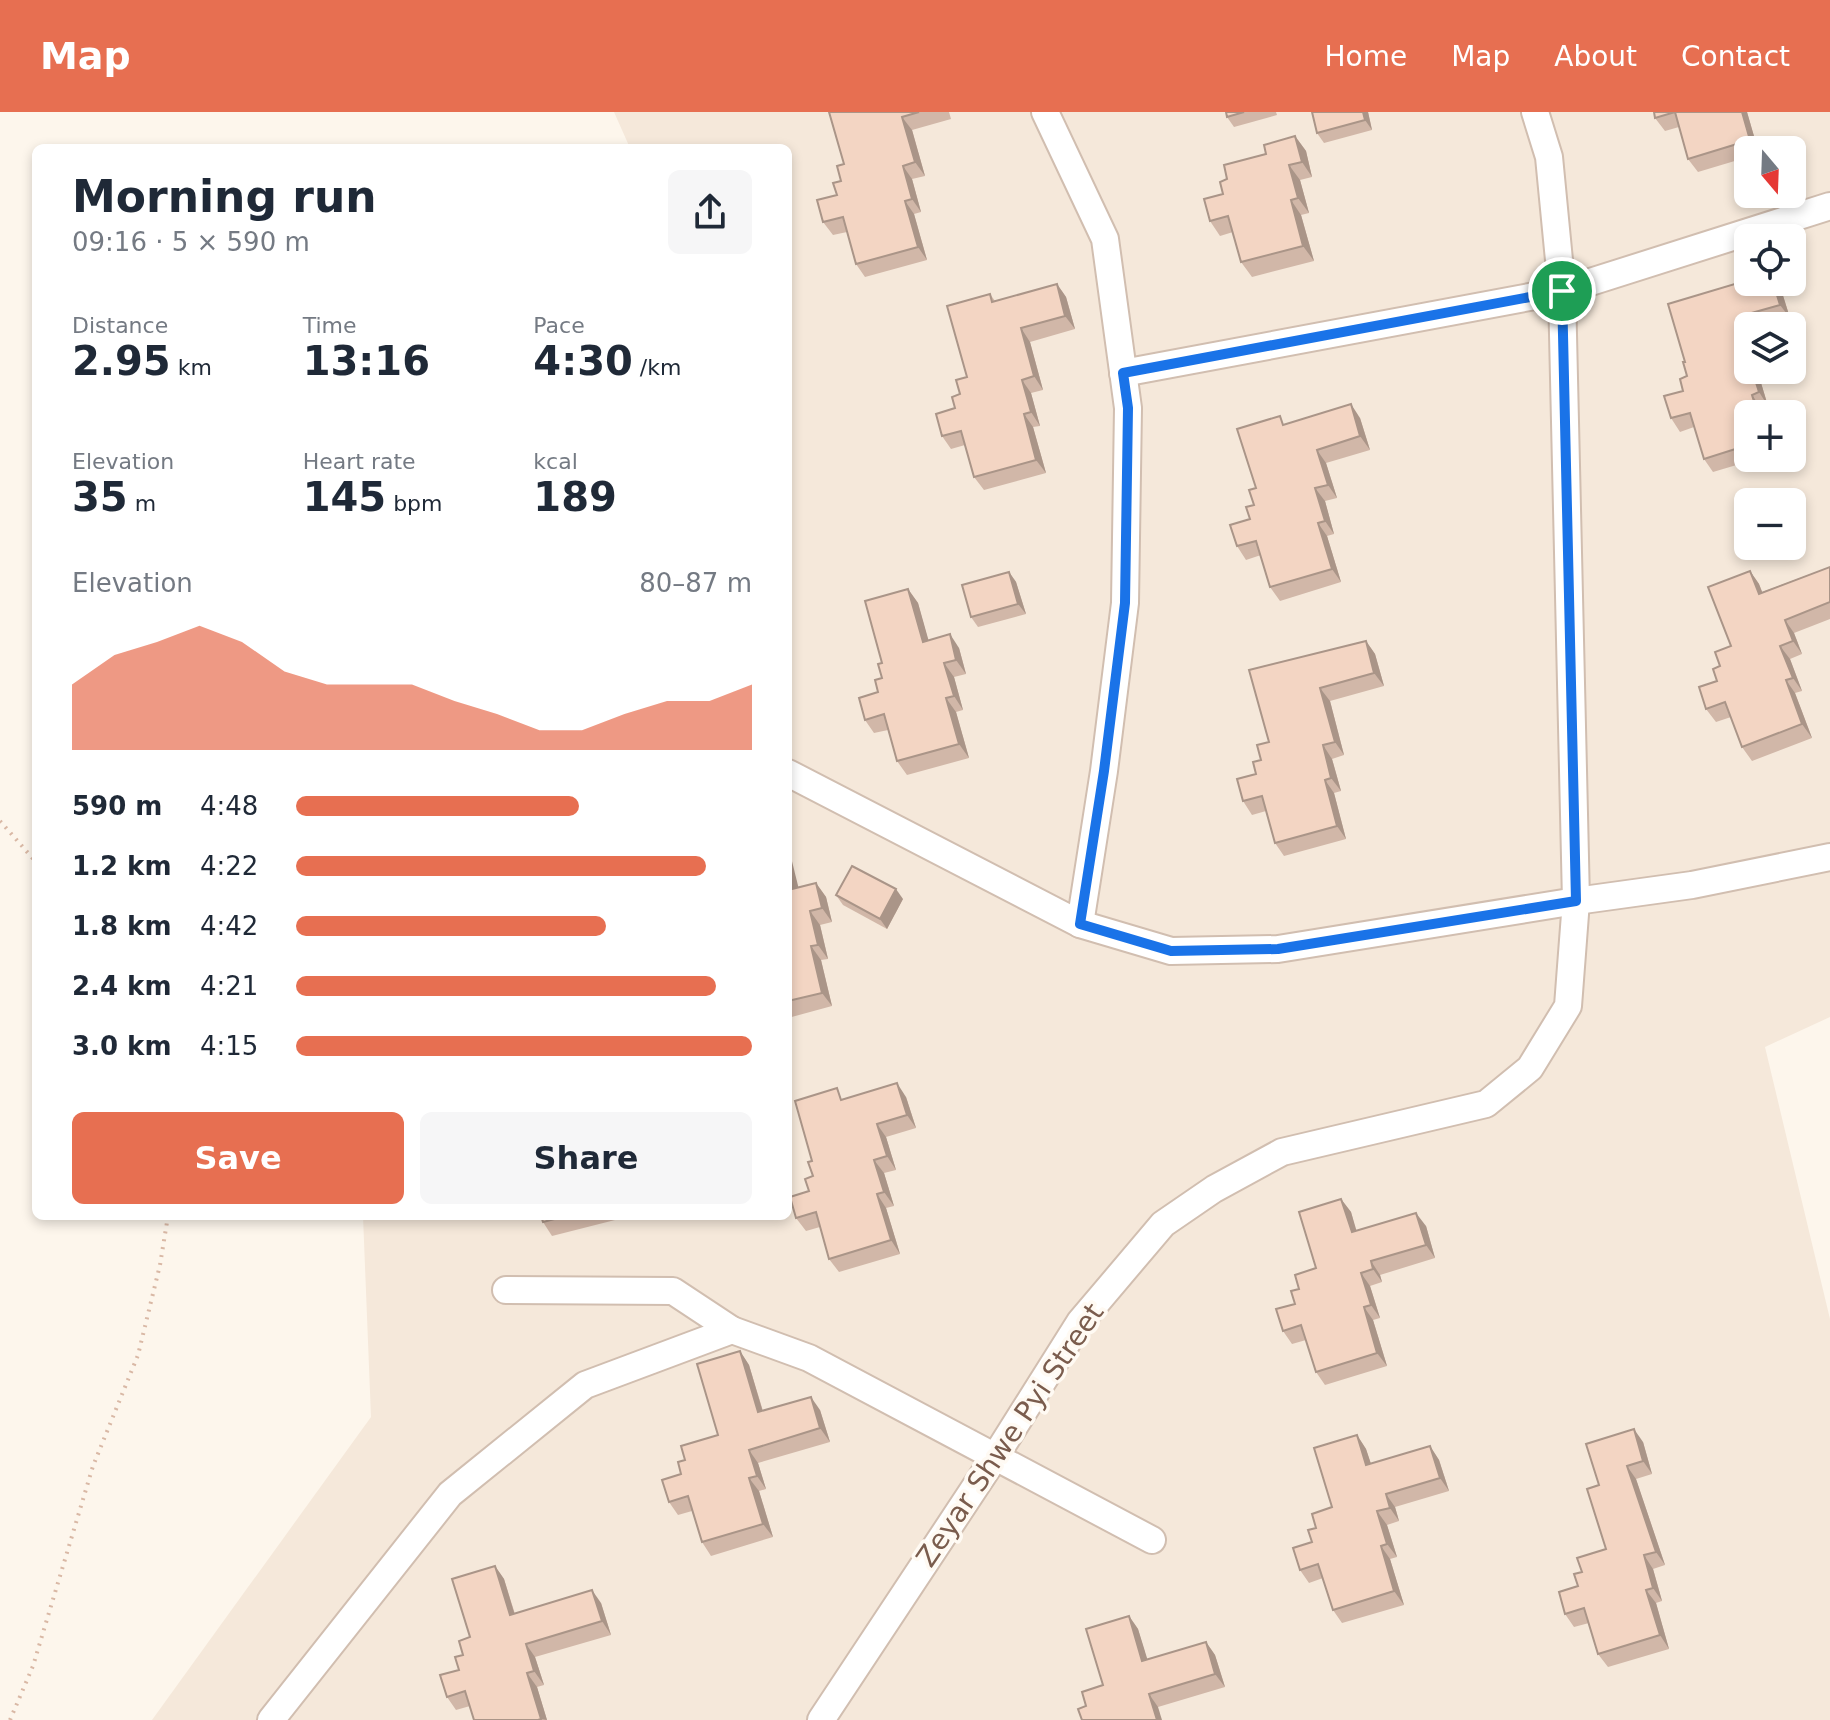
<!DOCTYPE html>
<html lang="en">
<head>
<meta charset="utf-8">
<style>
  :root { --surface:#fff; --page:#f6f6f7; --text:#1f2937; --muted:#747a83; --accent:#e76f51 }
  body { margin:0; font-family:"DejaVu Sans",sans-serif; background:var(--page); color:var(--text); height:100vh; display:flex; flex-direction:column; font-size:30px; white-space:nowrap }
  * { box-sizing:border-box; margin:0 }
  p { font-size:26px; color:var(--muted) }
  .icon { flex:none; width:44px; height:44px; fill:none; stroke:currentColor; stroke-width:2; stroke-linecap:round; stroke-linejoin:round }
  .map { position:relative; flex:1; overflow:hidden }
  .panel { position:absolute; left:32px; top:32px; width:760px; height:1076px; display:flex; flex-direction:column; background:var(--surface); border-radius:12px; box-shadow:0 4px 12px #0003 }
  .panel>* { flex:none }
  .needle { width:52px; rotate:161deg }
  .fabs { position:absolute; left:1734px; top:24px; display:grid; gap:16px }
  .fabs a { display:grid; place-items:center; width:72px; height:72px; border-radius:12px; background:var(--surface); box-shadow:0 4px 12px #0003; font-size:40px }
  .pin { position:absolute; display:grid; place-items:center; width:68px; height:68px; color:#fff; margin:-34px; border:4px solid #fff; border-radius:50%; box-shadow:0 2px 8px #0007 }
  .round { display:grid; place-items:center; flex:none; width:84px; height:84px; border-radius:12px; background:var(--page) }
  .summary { display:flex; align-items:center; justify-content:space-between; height:136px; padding:0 40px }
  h1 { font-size:44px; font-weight:800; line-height:60px }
  .figures { display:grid; grid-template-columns:repeat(3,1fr); gap:12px; height:136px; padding:8px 40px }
  .figures div { display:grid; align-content:center }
  .figures b { font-size:40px; font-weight:800 }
  .figures small { font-size:22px; font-weight:400 }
  .figures p { font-size:22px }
  .chart { height:224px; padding:16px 40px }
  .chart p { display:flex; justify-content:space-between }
  .chart svg { width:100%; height:144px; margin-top:8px; fill:var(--accent); opacity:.7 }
  .primary-button { display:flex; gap:16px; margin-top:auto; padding:16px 40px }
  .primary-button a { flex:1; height:92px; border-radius:12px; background:var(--accent); color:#fff; font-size:32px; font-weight:800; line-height:92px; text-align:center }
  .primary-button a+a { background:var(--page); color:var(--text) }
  ul { padding:0 40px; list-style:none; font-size:26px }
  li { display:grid; grid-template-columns:128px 96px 1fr; align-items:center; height:60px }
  li i { height:20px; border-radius:10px; background:var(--accent) }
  header { display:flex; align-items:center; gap:48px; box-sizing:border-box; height:112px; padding:0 40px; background:var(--accent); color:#fff }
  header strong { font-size:38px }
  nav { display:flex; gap:44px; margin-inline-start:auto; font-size:28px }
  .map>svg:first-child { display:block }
</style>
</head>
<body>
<header>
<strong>Map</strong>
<nav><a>Home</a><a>Map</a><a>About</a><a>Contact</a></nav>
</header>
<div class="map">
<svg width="1830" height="1608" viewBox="0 0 1830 1608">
  <rect width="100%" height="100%" fill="#fdf6ec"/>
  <path fill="#f5e8da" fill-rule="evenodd" d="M614,0h1216v905l-65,30 65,272v401h-1678l219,-303 -8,-201h425v-1068h-158zM1748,38h44v44h-44zM1748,126h44v44h-44zM1748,214h44v44h-44zM1748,302h44v44h-44zM1748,390h44v44h-44z"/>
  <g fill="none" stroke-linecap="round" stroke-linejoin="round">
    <defs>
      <g id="minor">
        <path d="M1045,0l60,127 23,169 -3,195 -21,168 -24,153"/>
        <path d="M1123,261l439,-82 268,-85"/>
        <path d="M788,661l292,151 91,27 107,-2 298,-48 116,-16 138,-28"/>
        <path d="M506,1178l167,1 59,39"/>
        <path d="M271,1608l179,-226 135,-109 147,-55 77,28 343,182"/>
        <path d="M821,1608l174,-263 85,-135 83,-98 51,-35 68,-37 204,-48 44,-36 38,-62 8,-105 -14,-610 -13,-134 -14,-45"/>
      </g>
    </defs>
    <use href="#minor" stroke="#d1beb0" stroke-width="30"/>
    <g stroke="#d9b8a5" stroke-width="4" stroke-dasharray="2 6" stroke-linecap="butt">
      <path d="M0,709l36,41"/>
      <path d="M10,1608l23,-54 60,-200 45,-111 22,-90 8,-49"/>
    </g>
    <use href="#minor" stroke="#fff" stroke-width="26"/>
  </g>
  <g fill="#d1b7a8">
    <path d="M829,0h120l2,7 -39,11 13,46 -13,3 9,33 -7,2 13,46 -62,17 -9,-13 -9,-32 -14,3 -10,-13 14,-27 7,-31z"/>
    <path d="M1226,0h50l1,3 -43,12 -7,-10z"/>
    <path d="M1368,0l4,18 -48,13 -7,-10z"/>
    <path d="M1654,0h93l11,38h-10v7l-50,15 -10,-13 -9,-32 -14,4 -10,-13z"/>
    <path d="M1295,24l11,15 6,26 -12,3 9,33 -8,2 13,46 -62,16 -11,-15 -8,-30 -13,4 -10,-15 13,-27 43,-40z"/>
    <path d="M1057,172l9,13 9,32 -45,13 13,48 -12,3 9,33 -7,1 13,46 -62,17 -10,-13 -9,-32 -14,4 -9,-13 13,-28 12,-31 23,-83 5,7z"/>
    <path d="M1780,174l10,32 -27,8h-15v44h21l-11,3 10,33 -7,2 2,6h-15v44h12l-47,14 -9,-13 -10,-32 -14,5 -9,-14 12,-27 4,-15 -2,-14z"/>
    <path d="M1360,306l10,32 -44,13 11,35 -12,3 9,33 -7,2 14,46 -61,19 -10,-14 -9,-32 -15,5 -9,-14 13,-27 4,-14 2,-17 30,-64z"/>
    <path d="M1830,455v52l-36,14 8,21 -12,5 12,32 -7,2 17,45 -60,23 -10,-14 -11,-30 -15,5 -10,-13 11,-28 3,-15 11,-20 19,-75 9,13 3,8z"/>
    <path d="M1009,460l7,10 10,32 -48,13 -7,-10z"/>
    <path d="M908,477l10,14 10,37 31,8 7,26 -12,3 9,33 -7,2 13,46 -62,17 -10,-14 -9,-31 -14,3 -9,-13 13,-28 4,-14v-15z"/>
    <path d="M1366,529l9,13 9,32 -54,15 14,54 -12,4 9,32 -7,2 12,46 -62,17 -9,-13 -9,-32 -14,4 -9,-14 13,-27 13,-32z"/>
    <path d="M788,739l10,36 18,-4 10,14 6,25 -12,3 8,34 -7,1 11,46 -44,12z"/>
    <path d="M836,783l67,4 -16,30 -44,-24z"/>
    <path d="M906,985l10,31 -30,9 10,33 -12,3 10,33 -8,2 14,46 -61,18 -10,-13 -9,-32 -14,4 -10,-13 13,-27 4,-15 -1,-15 33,-62z"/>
    <path d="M1341,1087l10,13 5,19 70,-5 9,32 -55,17 2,7 -12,4 10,32 -7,2 14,46 -62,19 -9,-13 -10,-32 -14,4 -9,-13 12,-27 4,-15 17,-21z"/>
    <path d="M541,1104h73l1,4 -63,16 -9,-14z"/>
    <path d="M740,1239l9,14 14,46 57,-1 10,32 -72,21 8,26 -7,2 14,46 -62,19 -9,-14 -10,-31 -14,4 -9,-13 12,-28 4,-14 33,-25z"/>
    <path d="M1357,1323l9,14 5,15 59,-18 9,14 10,31 -54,16 4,14 -12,4 10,32 -7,2 14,46 -62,18 -9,-13 -10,-32 -14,5 -9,-13 12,-28 4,-14 16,-21z"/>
    <path d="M1643,1330l9,32 -16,5 29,86 -12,4 9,32 -6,2 13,46 -61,18 -10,-13 -9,-31 -15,4 -9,-13 13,-28 4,-14 24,-23 -7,-64z"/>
    <path d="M495,1454l9,13 11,35 86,-11 10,32 -76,22 9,28 -7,2 10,33h-73l-4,-14 -14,4 -9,-13 12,-27z"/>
    <path d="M1129,1504l9,13 9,31 59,-18 9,13 10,32 -67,20 -72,-1 17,-21z"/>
  </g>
  <g fill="#aa9588">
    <path d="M1363,0h5l4,18 -7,-10z"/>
    <path d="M1742,0h5l11,38h-1l-7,-10z"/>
    <path d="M902,5l10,13 13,46 -10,-14z"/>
    <path d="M1295,24l11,15 6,26 -10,-15z"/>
    <path d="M1289,53l11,15 9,33 -11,-15z"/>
    <path d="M903,54l9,13 9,33 -9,-13z"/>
    <path d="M1291,88l10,15 13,46 -11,-15z"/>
    <path d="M905,89l9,13 13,46 -9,-13z"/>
    <path d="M1773,170h4l3,4 10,32 -10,-13z"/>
    <path d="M1057,172l9,13 9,32 -10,-13z"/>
    <path d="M1021,216l9,14 13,48 -9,-14z"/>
    <path d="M1752,258h4l2,3 10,33 -9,-14z"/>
    <path d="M1022,268l9,13 9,33 -9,-14z"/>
    <path d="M1752,283l9,13 2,6h-5z"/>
    <path d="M1351,292l9,14 10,32 -10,-14z"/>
    <path d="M1024,302l9,13 13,46 -10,-13z"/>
    <path d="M1317,338l9,13 11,35 -9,-13z"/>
    <path d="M1315,376l10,13 9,33 -9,-13z"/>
    <path d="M1318,411l9,13 14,46 -9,-13z"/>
    <path d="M1750,459l9,13 9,23 -9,-13z"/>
    <path d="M1009,460l7,10 10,32 -8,-10z"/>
    <path d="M908,477l10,14 15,53 -10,-14z"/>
    <path d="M1785,508l9,13 8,21 -9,-13z"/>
    <path d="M950,522l9,14 7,26 -10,-14z"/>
    <path d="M1366,529l9,13 9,32 -10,-13z"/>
    <path d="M1780,534l10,13 12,32 -9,-13z"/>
    <path d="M944,551l10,14 9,33 -9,-14z"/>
    <path d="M1786,568l9,13 17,45 -10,-14z"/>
    <path d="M1320,576l10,13 14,54 -9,-13z"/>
    <path d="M946,586l10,14 13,46 -10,-14z"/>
    <path d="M1323,633l9,14 9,32 -10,-13z"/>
    <path d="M1325,668l9,13 12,46 -9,-13z"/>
    <path d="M788,739l2,2 12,49 -10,-13 -4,-18z"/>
    <path d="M816,771l10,14 6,25 -10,-14z"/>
    <path d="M896,777l7,10 -16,30 -7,-10z"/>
    <path d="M810,799l10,14 8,34 -10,-14z"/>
    <path d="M811,834l10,14 11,46 -10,-13z"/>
    <path d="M897,971l9,14 10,31 -9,-13z"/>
    <path d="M877,1012l9,13 10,33 -9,-14z"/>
    <path d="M874,1048l10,13 10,33 -10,-14z"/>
    <path d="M877,1082l9,14 14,46 -9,-14z"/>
    <path d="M1341,1087l10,13 10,34 -9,-14z"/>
    <path d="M1416,1101l10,13 9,32 -9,-13z"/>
    <path d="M1371,1149l9,14 2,7 -9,-13z"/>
    <path d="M1361,1161l9,13 10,32 -9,-13z"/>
    <path d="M1364,1195l9,13 14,46 -10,-13z"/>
    <path d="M740,1239l9,14 18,61 -9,-14z"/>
    <path d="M811,1285l9,13 10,32 -10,-14z"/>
    <path d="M1634,1317l9,13 9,32 -9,-13z"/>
    <path d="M1357,1323l9,14 10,30 -10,-14z"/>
    <path d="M1430,1334l9,14 10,31 -9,-13z"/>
    <path d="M749,1338l9,13 8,26 -9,-13z"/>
    <path d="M1627,1354l9,13 29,86 -9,-13z"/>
    <path d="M749,1366l10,13 14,46 -10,-13z"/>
    <path d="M1386,1382l9,13 4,14 -9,-13z"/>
    <path d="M1377,1399l10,14 10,32 -10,-13z"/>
    <path d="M1381,1434l9,13 14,46 -10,-14z"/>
    <path d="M1644,1443l9,14 9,32 -9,-13z"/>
    <path d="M495,1454l9,13 15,50 -9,-14z"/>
    <path d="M592,1478l9,13 10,32 -9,-14z"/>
    <path d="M1646,1478l10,13 13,46 -9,-14z"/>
    <path d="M1129,1504l9,13 14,45 -10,-13z"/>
    <path d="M1206,1530l9,13 10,32 -10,-13z"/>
    <path d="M526,1532l9,13 9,28 -10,-14z"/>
    <path d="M527,1561l10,14 10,33 -6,-1z"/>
    <path d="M1149,1582l9,13 4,13h-5z"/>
  </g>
  <g fill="#f3d5c3" stroke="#aa9588" stroke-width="2">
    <path d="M829,0h90l-17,5 13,45 -12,4 9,33 -7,2 13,46 -62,17 -13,-47 -20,5 -6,-22 20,-5 -4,-12 8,-2 -4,-15 7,-2z"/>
    <path d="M1226,0h18l-17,5z"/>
    <path d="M1312,0h51l2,8 -48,13z"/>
    <path d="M1654,0h88l8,28 -62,19 -13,-47 -20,6z"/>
    <path d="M1295,24l7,26 -13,3 9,33 -7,2 12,46 -62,16 -13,-46 -18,5 -6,-22 19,-5 -3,-12 7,-3 -3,-14 42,-11 -2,-9z"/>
    <path d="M1748,168v2h25l7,23 -32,9 4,12h-4v44h4l7,22 -7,3 6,19h-10v31l-44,14 -14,-46 -19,5 -7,-22 19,-5 -3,-12 7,-3 -4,-14h2l-17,-58z"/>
    <path d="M1057,172l8,32 -44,12 13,48 -12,4 9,32 -7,2 12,46 -62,17 -13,-46 -19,5 -6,-22 19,-6 -3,-11 8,-3 -4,-14 11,-3 -20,-71 43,-12 2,8z"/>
    <path d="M1351,292l9,32 -43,14 11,35 -13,3 10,33 -7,2 14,46 -62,18 -14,-46 -19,5 -7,-21 20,-6 -4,-12 8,-2 -5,-15 7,-2 -19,-59 43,-13 3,9z"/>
    <path d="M1830,455v35l-45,18 8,21 -13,5 13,32 -7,2 16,44 -60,23 -17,-45 -19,7 -7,-22 18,-6 -4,-12 7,-3 -5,-14 16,-6 -23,-59 42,-16 9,23z"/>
    <path d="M1009,460l9,32 -47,13 -9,-32z"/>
    <path d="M908,477l15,53 27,-8 6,26 -12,3 10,33 -8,2 13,46 -62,17 -13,-47 -19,6 -6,-22 19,-6 -3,-12 7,-2 -4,-14 4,-1 -17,-62z"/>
    <path d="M1366,529l8,32 -54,15 15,54 -12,3 8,33 -6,2 12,46 -62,17 -13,-47 -19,5 -6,-22 19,-5 -3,-12 8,-2 -4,-15 12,-3 -20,-72z"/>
    <path d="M852,754l44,23 -16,30 -44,-24z"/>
    <path d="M788,759l4,18 24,-6 6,25 -12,3 8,34 -7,1 11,47 -34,8z"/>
    <path d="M897,971l10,32 -30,9 10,32 -13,4 10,32 -7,2 14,46 -62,19 -13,-47 -20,6 -6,-21 19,-6 -4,-12 8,-3 -5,-14 4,-1 -17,-60 42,-13 4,12z"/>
    <path d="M1341,1087l11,33 64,-19 10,32 -55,16 2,8 -12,4 10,32 -7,2 13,46 -61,19 -15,-47 -18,6 -7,-22 19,-5 -4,-13 8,-2 -4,-14 21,-7 -17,-56z"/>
    <path d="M541,1104h25l-23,6z"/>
    <path d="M740,1239l18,61 53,-15 9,31 -71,22 8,26 -8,2 14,46 -61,18 -14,-46 -19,6 -7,-22 19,-6 -3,-12 7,-2 -4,-14 37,-11 -21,-71z"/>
    <path d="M1634,1317l9,32 -16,5 29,86 -12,3 9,33 -7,2 14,45 -62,19 -14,-46 -19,6 -6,-22 19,-6 -4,-12 8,-2 -5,-14 29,-9 -19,-60 12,-4 -13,-41z"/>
    <path d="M1357,1323l9,30 64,-19 10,32 -54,16 4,14 -13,3 10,33 -6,2 13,45 -61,19 -15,-46 -18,6 -7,-22 19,-6 -4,-12 8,-2 -4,-14 20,-7 -18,-59z"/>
    <path d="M495,1454l15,49 82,-25 10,31 -76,23 8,27 -7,2 14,46 -3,1h-64l-9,-29 -18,6 -7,-22 19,-5 -4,-13 8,-2 -4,-14 11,-4 -18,-58z"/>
    <path d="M1129,1504l13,45 64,-19 9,32 -66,20 8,26h-75l-4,-11 8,-3 -4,-14 21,-7 -17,-56z"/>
  </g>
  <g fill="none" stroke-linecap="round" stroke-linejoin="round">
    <defs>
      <path id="route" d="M1562,179l14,610 -298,48 -107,2 -91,-27 24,-153 21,-168 3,-195 -5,-35z"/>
    </defs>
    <use href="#route" stroke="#fff" stroke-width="16"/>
    <use href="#route" stroke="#1a73e8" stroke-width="10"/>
  </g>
  <g text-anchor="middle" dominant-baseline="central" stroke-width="7" stroke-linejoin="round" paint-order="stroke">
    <g font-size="28" fill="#7a5c4d" stroke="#fffaf3">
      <text transform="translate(1010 1323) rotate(-56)">Zeyar Shwe Pyi Street</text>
    </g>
  </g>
</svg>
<div class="fabs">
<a><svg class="needle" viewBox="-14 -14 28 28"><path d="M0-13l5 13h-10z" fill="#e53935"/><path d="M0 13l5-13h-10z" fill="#747a83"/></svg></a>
<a><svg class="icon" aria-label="locate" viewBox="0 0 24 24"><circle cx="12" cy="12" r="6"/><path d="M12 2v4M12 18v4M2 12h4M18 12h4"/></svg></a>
<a><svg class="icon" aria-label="layers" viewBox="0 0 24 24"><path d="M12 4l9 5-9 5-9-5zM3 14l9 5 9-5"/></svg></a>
<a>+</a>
<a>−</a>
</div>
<div class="pin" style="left:1562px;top:179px;background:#1e9e55"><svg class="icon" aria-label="arrive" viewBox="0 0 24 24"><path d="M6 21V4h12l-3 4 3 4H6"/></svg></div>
<section class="panel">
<div class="summary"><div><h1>Morning run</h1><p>09:16 · 5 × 590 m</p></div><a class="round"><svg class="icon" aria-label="share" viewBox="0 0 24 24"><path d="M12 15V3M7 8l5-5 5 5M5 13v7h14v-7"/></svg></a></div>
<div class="figures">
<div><p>Distance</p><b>2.95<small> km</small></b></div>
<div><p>Time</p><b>13:16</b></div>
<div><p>Pace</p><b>4:30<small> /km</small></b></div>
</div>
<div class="figures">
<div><p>Elevation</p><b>35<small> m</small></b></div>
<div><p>Heart rate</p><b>145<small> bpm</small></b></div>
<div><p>kcal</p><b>189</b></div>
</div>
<div class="chart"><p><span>Elevation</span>80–87 m</p>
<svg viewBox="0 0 160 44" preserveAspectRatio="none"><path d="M0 44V24L10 15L20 11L30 6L40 11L50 20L60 24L70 24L80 24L90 29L100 33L110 38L120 38L130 33L140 29L150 29L160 24V44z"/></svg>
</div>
<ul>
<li><b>590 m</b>4:48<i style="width:62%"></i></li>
<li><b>1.2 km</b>4:22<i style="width:90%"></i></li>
<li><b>1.8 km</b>4:42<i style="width:68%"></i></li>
<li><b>2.4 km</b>4:21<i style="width:92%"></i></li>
<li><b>3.0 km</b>4:15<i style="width:100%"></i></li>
</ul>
<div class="primary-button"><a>Save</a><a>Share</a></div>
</section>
</div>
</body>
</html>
